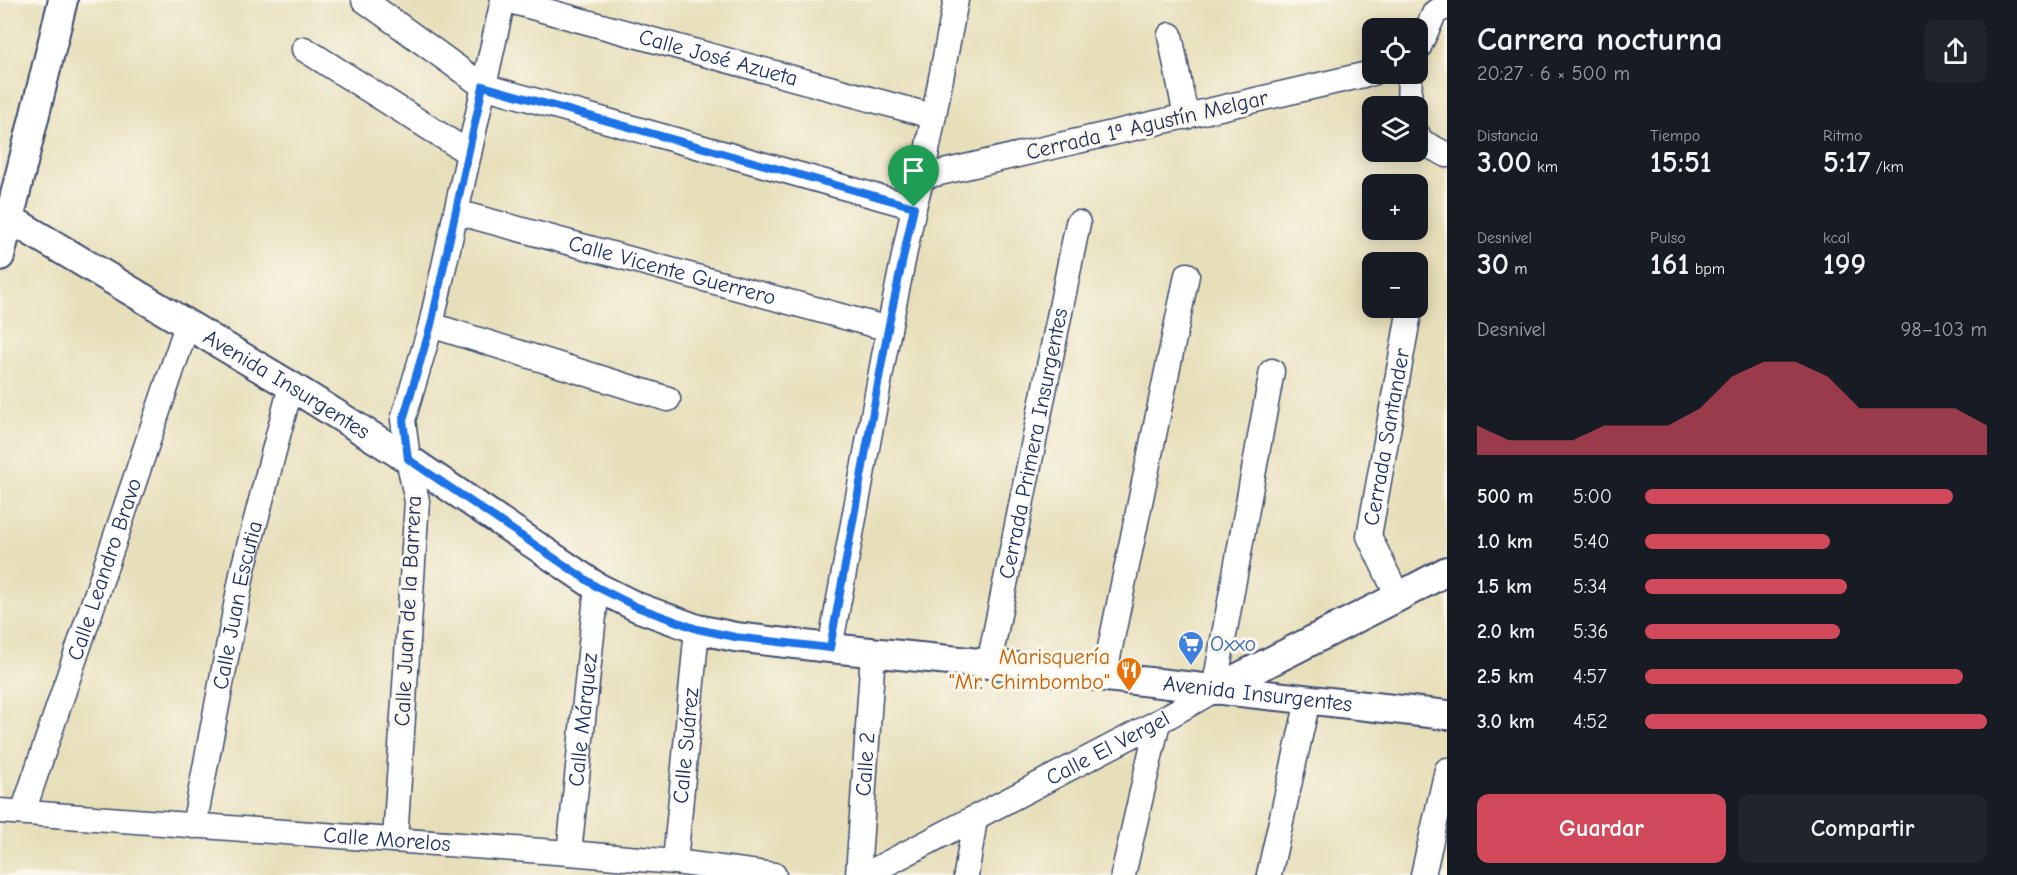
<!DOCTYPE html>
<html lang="es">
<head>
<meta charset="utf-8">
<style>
  :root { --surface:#171b24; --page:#20242c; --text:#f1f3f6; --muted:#9ea1a6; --accent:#d1495b }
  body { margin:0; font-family:"Comic Neue",sans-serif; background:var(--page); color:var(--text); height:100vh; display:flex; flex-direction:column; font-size:22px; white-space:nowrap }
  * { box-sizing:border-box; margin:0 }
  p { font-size:20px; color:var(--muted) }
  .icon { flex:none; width:33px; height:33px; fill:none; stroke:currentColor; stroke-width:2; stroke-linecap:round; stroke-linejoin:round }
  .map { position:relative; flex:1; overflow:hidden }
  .sheet { display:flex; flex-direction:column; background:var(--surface); width:570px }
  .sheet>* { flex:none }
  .buttons { position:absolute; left:1362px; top:18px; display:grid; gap:12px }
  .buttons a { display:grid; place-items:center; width:66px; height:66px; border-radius:12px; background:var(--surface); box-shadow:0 3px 15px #0003; font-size:30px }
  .pin { position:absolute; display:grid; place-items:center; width:51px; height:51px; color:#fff; margin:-62px -26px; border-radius:50% 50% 50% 0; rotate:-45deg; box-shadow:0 0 6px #0007 }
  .pin .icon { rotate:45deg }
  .round { display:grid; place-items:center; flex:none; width:63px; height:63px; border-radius:12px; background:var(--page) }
  .overview { display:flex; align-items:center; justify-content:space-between; height:102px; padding:0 30px }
  h1 { font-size:33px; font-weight:600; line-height:45px }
  .metrics { display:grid; grid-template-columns:repeat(3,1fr); gap:9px; height:102px; padding:6px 30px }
  .metrics div { display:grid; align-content:center }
  .metrics b { font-size:30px; font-weight:600 }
  .metrics small { font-size:16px; font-weight:400 }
  .metrics p { font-size:16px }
  .chart { height:168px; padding:12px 30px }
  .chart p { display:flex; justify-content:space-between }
  .chart svg { width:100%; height:108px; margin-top:6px; fill:var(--accent); opacity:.7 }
  .cta { display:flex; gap:12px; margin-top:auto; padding:12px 30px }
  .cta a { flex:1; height:69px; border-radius:12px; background:var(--accent); color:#fff; font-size:24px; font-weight:600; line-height:69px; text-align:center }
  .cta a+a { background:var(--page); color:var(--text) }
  ul { padding:0 30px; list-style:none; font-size:20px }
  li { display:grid; grid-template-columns:96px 72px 1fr; align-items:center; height:45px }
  li i { height:15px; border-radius:8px; background:var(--accent) }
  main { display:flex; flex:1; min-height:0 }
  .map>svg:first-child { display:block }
</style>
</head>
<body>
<main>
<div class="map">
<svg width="1447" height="875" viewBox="0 0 1447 875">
  <rect width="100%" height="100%" fill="#fbf7ec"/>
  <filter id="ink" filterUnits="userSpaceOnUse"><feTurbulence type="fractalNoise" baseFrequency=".0167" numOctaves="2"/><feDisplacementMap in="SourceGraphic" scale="12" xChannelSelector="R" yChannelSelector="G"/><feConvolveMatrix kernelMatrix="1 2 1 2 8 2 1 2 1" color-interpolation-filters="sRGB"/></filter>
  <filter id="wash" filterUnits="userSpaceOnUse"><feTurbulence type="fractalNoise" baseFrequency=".008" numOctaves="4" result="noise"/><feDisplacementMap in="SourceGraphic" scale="24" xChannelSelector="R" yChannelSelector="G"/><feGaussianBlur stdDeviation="1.35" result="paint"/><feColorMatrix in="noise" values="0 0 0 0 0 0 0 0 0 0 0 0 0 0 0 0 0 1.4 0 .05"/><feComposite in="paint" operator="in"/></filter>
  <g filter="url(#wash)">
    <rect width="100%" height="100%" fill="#e7dfba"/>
  </g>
  <g filter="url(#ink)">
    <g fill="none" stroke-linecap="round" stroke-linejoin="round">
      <defs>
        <g id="minor">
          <path d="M364,0l119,86 431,121"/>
          <path id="s1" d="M506,0l426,116"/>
          <path d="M1170,35l16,82"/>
          <path d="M304,49l165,104"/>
          <path d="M1418,49l17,-37 12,-5"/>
          <path d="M1409,106l1,-32"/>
          <path d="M1418,135l2,6 27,14"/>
          <path d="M922,177l450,-104"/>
          <path id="s2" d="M456,212l433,117"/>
          <path d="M431,325l237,74"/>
          <path id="s3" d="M1398,597l-29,-61 41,-228"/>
          <path d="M830,648l59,-319 25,-122 8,-30 34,-177"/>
          <path id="s4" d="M989,664l89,-441"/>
          <path d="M1104,677l83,-402"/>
          <path id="s5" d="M0,811l569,42 106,9 99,13"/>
          <path id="s6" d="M23,812l164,-487"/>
          <path id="s7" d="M194,826l49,-257 48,-183"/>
          <path d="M395,840l22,-339 -9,-42 -5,-39 28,-95 72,-325"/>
          <path id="s8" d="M569,853l28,-266"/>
          <path id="s9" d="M675,862l22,-233"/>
          <path id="s10" d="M858,875l15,-222"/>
          <path id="s11" d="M865,875l293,-153 56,-32 58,-319"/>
          <path d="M966,875l9,-56"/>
          <path d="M1123,875l35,-153"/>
          <path d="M1269,875l39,-175"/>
          <path d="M1423,875l24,-105"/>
        </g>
        <g id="tertiary">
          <path id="s12" d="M0,213l291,173 117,73 189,128 40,20 60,22 38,8 95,11 159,16 458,51"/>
          <path d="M0,256l63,-256"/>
          <path d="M1214,690l184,-93 49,-26"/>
        </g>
      </defs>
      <use href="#minor" stroke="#3a496c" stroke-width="27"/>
      <use href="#tertiary" stroke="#3a496c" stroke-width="32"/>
      <use href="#minor" stroke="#fff" stroke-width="24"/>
      <use href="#tertiary" stroke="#fff" stroke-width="28"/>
    </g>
  </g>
  <g fill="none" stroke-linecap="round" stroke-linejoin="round" filter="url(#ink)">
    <defs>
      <path id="route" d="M483,86l431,121 -26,122 -58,319 -95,-11 -38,-8 -60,-22 -40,-20 -189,-128 -5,-39 28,-95z"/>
    </defs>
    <use href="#route" stroke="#fff" stroke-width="12"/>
    <use href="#route" stroke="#1a73e8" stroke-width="8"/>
  </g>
  <defs>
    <symbol id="supermarket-pin" viewBox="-11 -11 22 30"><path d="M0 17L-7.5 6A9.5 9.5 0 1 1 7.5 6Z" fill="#3f7fe0" stroke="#fbf7ec"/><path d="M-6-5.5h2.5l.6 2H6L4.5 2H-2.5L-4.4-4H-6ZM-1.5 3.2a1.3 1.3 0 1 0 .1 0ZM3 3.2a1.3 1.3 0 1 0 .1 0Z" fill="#fff"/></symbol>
    <symbol id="restaurant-pin" viewBox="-11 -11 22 30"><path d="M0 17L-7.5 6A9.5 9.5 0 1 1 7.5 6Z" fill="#e8710a" stroke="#fbf7ec"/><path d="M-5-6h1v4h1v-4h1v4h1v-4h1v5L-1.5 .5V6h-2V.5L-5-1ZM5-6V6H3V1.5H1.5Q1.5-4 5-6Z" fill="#fff"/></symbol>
  </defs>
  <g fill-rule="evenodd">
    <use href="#supermarket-pin" x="1176" y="629" width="30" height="40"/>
    <use href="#restaurant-pin" x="1114" y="655" width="30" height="40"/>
  </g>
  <g text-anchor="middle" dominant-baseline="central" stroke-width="6" stroke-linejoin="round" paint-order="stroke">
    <g font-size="22" fill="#1b2f5e" stroke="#fbf7ec">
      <text stroke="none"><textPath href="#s1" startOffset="220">Calle José Azueta</textPath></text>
      <text transform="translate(1147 125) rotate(-13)">Cerrada 1ª Agustín Melgar</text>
      <text stroke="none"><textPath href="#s2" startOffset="224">Calle Vicente Guerrero</textPath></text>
      <text stroke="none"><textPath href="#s12" startOffset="334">Avenida Insurgentes</textPath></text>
      <text stroke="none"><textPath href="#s3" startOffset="168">Cerrada Santander</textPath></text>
      <text stroke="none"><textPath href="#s4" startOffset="225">Cerrada Primera Insurgentes</textPath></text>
      <text stroke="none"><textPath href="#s6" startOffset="256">Calle Leandro Bravo</textPath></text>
      <text stroke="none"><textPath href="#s7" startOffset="225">Calle Juan Escutia</textPath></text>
      <text transform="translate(408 611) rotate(-87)">Calle Juan de la Barrera</text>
      <text stroke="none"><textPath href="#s12" startOffset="1378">Avenida Insurgentes</textPath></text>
      <text stroke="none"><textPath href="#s8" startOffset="134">Calle Márquez</textPath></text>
      <text stroke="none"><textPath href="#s9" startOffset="117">Calle Suárez</textPath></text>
      <text stroke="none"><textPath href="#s11" startOffset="274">Calle El Vergel</textPath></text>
      <text stroke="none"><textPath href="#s10" startOffset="111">Calle 2</textPath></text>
      <text stroke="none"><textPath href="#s5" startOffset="388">Calle Morelos</textPath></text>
    </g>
    <g font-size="22" fill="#366cbe" stroke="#fbf7ec" text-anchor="start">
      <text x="1210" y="644">Oxxo</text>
    </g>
    <g font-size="22" fill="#c56008" stroke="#fbf7ec" text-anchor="end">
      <text x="1110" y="657">Marisquería<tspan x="1110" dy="25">"Mr. Chimbombo"</tspan></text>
    </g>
  </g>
</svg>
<div class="buttons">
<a><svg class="icon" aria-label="locate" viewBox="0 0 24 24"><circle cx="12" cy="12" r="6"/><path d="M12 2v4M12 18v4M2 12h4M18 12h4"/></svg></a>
<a><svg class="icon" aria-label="layers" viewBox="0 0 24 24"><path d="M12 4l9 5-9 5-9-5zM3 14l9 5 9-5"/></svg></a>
<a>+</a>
<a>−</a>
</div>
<div class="pin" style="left:914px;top:207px;background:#1e9e55"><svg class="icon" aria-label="arrive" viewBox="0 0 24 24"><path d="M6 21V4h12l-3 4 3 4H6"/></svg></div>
</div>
<section class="sheet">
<div class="overview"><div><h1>Carrera nocturna</h1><p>20:27 · 6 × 500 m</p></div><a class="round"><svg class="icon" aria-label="share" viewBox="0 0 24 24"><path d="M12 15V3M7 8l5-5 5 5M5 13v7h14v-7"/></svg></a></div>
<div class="metrics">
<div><p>Distancia</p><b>3.00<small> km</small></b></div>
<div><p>Tiempo</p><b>15:51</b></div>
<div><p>Ritmo</p><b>5:17<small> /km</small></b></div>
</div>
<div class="metrics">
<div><p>Desnivel</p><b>30<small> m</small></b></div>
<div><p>Pulso</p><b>161<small> bpm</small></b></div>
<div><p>kcal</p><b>199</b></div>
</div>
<div class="chart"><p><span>Desnivel</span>98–103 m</p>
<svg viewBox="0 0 160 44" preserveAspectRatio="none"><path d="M0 44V32L10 38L20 38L30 38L40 32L50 32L60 32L70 25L80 12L90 6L100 6L110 12L120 25L130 25L140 25L150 25L160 32V44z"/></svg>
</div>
<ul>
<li><b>500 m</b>5:00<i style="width:90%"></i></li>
<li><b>1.0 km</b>5:40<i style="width:54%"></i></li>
<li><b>1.5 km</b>5:34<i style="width:59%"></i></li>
<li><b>2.0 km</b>5:36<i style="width:57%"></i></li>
<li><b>2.5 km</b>4:57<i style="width:93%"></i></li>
<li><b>3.0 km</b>4:52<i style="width:100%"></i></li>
</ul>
<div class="cta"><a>Guardar</a><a>Compartir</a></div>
</section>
</main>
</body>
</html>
